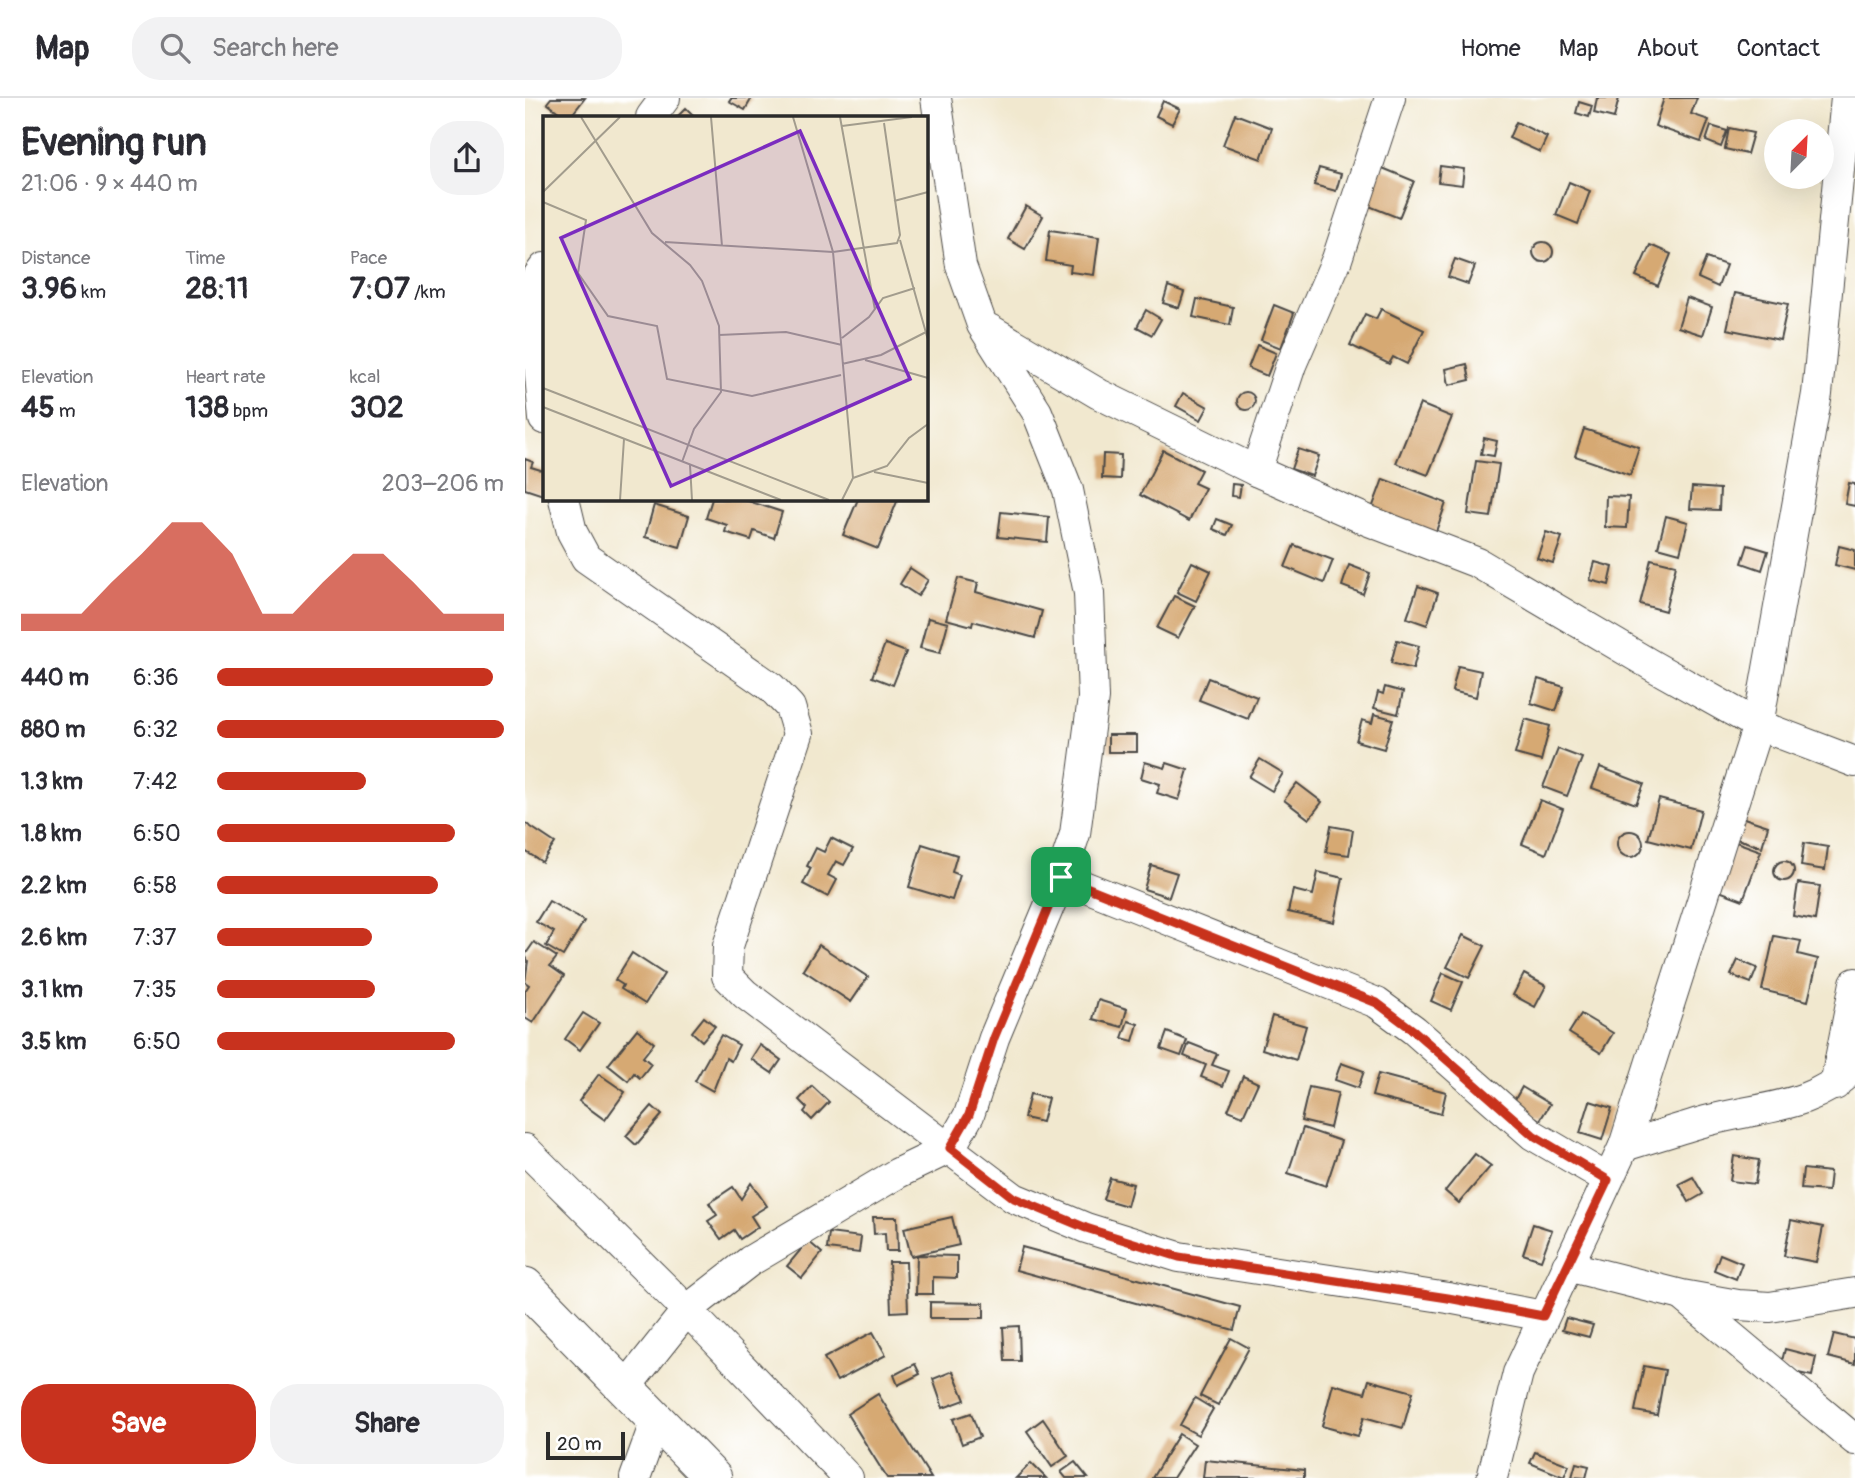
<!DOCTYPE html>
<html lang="en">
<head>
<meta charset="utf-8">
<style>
  :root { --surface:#fff; --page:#f2f2f3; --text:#2b2b33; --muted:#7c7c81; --line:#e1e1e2; --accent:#c8321e }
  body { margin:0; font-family:Pangolin,sans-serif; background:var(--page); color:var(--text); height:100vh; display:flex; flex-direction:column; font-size:26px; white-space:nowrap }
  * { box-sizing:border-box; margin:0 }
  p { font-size:23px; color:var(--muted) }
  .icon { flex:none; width:38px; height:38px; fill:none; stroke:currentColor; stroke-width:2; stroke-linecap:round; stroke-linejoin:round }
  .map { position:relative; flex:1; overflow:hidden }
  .panel { display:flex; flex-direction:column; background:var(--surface); width:525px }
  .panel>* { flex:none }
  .needle { width:46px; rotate:24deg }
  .tools { position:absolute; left:1239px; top:21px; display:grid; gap:14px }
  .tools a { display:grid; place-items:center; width:70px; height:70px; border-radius:50%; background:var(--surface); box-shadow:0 7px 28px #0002; font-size:35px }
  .scale { position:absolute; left:21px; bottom:18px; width:79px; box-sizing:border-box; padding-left:7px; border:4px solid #2b2b2b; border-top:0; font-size:19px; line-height:24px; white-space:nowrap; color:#2b2b2b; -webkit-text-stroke:5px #fff; paint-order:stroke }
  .pin { position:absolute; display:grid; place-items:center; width:60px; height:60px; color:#fff; margin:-30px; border-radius:14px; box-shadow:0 4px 10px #0006 }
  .round { display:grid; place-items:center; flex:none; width:74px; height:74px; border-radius:28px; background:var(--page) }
  .overview { display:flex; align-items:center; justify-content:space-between; height:119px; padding:0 21px }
  h1 { font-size:38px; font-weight:700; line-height:52px }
  .figures { display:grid; grid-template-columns:repeat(3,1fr); gap:10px; height:119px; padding:7px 21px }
  .figures div { display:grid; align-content:center }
  .figures b { font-size:30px; font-weight:700 }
  .figures small { font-size:19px; font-weight:400 }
  .figures p { font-size:19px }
  .chart { height:196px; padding:14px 21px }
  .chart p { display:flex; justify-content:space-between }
  .chart svg { width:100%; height:126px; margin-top:7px; fill:var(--accent); opacity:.7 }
  .primary-button { display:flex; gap:14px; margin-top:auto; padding:14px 21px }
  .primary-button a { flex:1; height:80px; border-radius:28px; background:var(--accent); color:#fff; font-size:28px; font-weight:700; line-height:80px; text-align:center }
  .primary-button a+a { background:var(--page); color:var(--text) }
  ul { padding:0 21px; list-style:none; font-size:23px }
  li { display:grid; grid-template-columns:112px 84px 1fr; align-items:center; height:52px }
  li i { height:18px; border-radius:9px; background:var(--accent) }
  header { display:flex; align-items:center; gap:42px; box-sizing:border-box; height:98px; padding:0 35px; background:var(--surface); border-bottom:2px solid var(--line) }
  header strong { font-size:33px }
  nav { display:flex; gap:38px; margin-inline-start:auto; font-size:24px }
  .search { width:490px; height:63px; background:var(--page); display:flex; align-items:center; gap:18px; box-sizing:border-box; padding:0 24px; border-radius:28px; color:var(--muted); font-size:26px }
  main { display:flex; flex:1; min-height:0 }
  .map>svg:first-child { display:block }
</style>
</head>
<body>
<header>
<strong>Map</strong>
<div class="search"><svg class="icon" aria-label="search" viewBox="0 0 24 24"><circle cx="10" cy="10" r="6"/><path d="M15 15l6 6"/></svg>Search here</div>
<nav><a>Home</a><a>Map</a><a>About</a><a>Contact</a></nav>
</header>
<main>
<section class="panel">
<div class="overview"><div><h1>Evening run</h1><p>21:06 · 9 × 440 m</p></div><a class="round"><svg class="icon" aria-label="share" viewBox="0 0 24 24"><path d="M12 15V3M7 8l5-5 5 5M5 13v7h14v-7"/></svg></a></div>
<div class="figures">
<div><p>Distance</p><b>3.96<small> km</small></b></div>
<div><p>Time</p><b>28:11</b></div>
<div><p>Pace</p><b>7:07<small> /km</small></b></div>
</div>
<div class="figures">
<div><p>Elevation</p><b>45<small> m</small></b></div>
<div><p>Heart rate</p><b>138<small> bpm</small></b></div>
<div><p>kcal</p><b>302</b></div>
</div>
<div class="chart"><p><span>Elevation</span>203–206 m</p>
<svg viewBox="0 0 160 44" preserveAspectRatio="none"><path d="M0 44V38L10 38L20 38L30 27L40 17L50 6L60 6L70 17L80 38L90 38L100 27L110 17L120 17L130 27L140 38L150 38L160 38V44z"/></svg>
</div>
<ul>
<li><b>440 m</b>6:36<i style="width:96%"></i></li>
<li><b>880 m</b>6:32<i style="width:100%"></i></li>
<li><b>1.3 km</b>7:42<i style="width:52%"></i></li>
<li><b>1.8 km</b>6:50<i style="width:83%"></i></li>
<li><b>2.2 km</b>6:58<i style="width:77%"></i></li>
<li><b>2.6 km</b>7:37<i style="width:54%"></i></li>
<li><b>3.1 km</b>7:35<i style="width:55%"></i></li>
<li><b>3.5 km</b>6:50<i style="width:83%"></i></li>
</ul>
<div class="primary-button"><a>Save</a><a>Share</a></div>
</section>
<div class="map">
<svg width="1330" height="1380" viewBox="0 0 1330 1380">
  <rect width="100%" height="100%" fill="#fff"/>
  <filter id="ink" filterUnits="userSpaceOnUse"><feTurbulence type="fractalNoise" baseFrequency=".0143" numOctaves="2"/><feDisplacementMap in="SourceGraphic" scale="14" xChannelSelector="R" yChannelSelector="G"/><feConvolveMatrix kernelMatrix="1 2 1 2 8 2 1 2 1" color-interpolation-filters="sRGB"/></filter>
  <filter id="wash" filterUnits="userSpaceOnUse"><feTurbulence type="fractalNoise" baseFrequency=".00686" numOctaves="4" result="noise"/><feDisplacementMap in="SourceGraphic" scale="28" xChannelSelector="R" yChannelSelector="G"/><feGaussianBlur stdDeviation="1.57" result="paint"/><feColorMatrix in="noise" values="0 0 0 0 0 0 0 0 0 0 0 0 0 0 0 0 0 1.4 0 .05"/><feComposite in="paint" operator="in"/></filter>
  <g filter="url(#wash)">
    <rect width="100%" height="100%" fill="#f1e8cf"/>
    <g id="blocks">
      <g fill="#d6a973">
        <path d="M26,0h34l-15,19h-5l-18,-14z"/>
        <path d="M206,0h21l-7,12 -16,-9z"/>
        <path d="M1072,0h22l-5,20 -20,-5z"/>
        <path d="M1139,0h33l-6,16 18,6 -8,22 -46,-16z"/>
        <path d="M638,3l17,8 -8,15 -16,-8z"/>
        <path d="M1054,4l13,4 -3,11 -13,-4z"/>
        <path d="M161,10l9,9h-18z"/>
        <path d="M710,16l37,14 -11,31 -38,-14z"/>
        <path d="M991,24l31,15 -7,15 -31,-14z"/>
        <path d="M1186,28l16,5 -6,16 -15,-6z"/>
        <path d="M1204,30l24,5 -6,21 -22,-5z"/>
        <path d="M915,68l24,3 -2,16 -24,-3z"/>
        <path d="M855,69l34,14 -15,37 -35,-14z"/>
        <path d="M794,70l22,6 -5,17 -22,-6z"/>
        <path d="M1044,84l21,9 -12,33 -22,-9z"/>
        <path d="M501,108l17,10 -18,33 -17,-10z"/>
        <path d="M525,132l49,7 -5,38 -24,-3 1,-7 -25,-4z"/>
        <circle cx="1018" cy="154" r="10"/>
        <path d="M1125,147l21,9 -13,32 -22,-10z"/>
        <path d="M1181,160l20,7 -8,22 -20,-9z"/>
        <path d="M930,161l20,7 -7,18 -20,-7z"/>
        <path d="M643,188l16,6 -5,16 -16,-5z"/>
        <path d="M1210,195l53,11 -8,36 -53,-11z"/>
        <path d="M1162,200l25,9 -9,28 -25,-8z"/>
        <path d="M672,201l36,8 -3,18 -37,-8z"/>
        <path d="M749,207l20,8 -13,35 -20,-8z"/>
        <path d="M856,211l43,21 -17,34 -14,-7 -4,7 -39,-19 15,-31 11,5z"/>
        <path d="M621,212l15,9 -9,16 -15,-8z"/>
        <path d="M732,247l19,8 -9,23 -19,-8z"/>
        <path d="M942,266l3,16 -21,5 -3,-16z"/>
        <circle cx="721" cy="303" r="9"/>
        <path d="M658,295l25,14 -7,13 -25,-14z"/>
        <path d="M895,306l32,13 -24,58 -32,-12z"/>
        <path d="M1059,331l55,18 -9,28 -55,-19z"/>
        <path d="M959,340l13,3 -3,15 -13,-2z"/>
        <path d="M773,351l21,7 -7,20 -21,-7z"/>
        <path d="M638,352l38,20 -7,13 11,5 -16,33 -49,-26z"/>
        <path d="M578,356l18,1 -1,24 -18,-1z"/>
        <path d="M0,361l8,3 -2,5 13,4 -1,24 -18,-6z"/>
        <path d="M951,363l23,3 -8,53 -23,-3z"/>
        <path d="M858,381l63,24 -12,34 -64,-23z"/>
        <path d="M1324,385l6,1v22l-10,-2z"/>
        <path d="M707,386l9,1 -2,12 -8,-1z"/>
        <path d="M1167,389l28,2 -1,21 -29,-1z"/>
        <path d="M1081,398l23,1 -2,31 -22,-1z"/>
        <path d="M187,401h30l40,13 -8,26 -20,-7 -3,9 -26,-8 2,-7 -21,-7z"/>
        <path d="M333,401h40l-20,50 -35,-14z"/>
        <path d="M129,407l35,11 -9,31 -35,-10z"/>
        <path d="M476,414l48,5 -2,25 -49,-5z"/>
        <path d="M1141,418l22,6 -8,31 -22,-6z"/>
        <path d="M692,421l15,6 -5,10 -14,-6z"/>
        <path d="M1021,434l16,5 -9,26 -16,-5z"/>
        <path d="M769,447l39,15 -9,23 -39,-16z"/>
        <path d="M1223,447l20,6 -6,19 -20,-7z"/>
        <path d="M1314,448l16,4v20l-20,-5z"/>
        <path d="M1126,461l25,6 -11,46 -25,-7z"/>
        <path d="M667,464l19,9 -15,30 -19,-9z"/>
        <path d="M1070,464l18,5 -4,18 -19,-5z"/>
        <path d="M824,467l21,8 -7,21 -21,-8z"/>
        <path d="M385,470l18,12 -10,16 -18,-12z"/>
        <path d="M433,480l20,5 -2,9 66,19 -7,27 -62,-17 -1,5 -26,-7z"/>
        <path d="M893,488l20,7 -11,32 -20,-7z"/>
        <path d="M649,498l21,10 -17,32 -21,-10z"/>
        <path d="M403,520l20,5 -8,30 -20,-5z"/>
        <path d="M872,542l22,6 -6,23 -22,-6z"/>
        <path d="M360,546l21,8 -13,33 -21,-8z"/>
        <path d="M933,568l23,5 -5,26 -24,-6z"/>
        <path d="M683,580l49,19 -9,22 -49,-19z"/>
        <path d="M1013,581l26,8 -8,24 -25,-8z"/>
        <path d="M860,589l18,5 -5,22 -24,-6 4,-16 5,2z"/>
        <path d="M849,616l19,5 -9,30 -28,-8 6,-21 10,3z"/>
        <path d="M1000,621l25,7 -9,35 -26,-7z"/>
        <rect x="583" y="637" width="29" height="17"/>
        <path d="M1033,651l24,9 -15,38 -24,-9z"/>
        <path d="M735,661l23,14 -11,18 -23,-14z"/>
        <path d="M620,664l20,6 2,-5 21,7 -9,30 -22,-7 3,-9 -19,-6z"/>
        <path d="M1075,669l44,17 -8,20 -44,-16z"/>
        <path d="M772,685l25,19 -13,17 -25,-19z"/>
        <path d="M1134,701l42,11 -10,40 -43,-11z"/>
        <path d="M1015,702l23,9 -17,45 -24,-10z"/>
        <path d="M1219,720l24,8 -6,21 -25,-8z"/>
        <path d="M0,725l30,20 -13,19 -17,-11z"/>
        <path d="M806,728l22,4 -4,25 -23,-3z"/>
        <circle cx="1105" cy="746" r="13"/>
        <path d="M306,740l22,11 -9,16 -8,-4 -8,14 9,5 -9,17 -25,-13 8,-16 -4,-2 9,-18 8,4z"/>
        <path d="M1211,744l25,9 -18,49 -24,-9z"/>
        <path d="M1279,745l24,4 -3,23 -24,-4z"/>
        <path d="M397,746l35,11 -5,17 8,3 -8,25 -43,-13z"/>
        <circle cx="1259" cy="773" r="10"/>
        <path d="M626,767l26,8 -8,24 -25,-8z"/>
        <path d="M793,774l25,6 -9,44 -46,-10 5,-22 20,5z"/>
        <path d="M1273,785l22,3 -5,34 -22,-4z"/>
        <path d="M24,803l35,20 -21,35 -17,-10 8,-14 -18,-10z"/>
        <path d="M938,837l22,11 -16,32 -22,-11z"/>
        <path d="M1249,838l27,5 -3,13 20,5 -10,42 -46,-11z"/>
        <path d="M9,844l23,15 -7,9 14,10 -31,47 -8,-5v-27l4,-6 -4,-3 3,-21 -3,-6z"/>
        <path d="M294,847l49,32 -17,25 -48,-32z"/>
        <path d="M107,855l32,21 -19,30 -24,-15 2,-4 -8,-5z"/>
        <path d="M1213,862l19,8 -6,15 -20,-8z"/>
        <path d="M918,875l20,9 -12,28 -20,-9z"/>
        <path d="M999,876l22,12 -11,21 -22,-12z"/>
        <path d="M573,902l29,9 -5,18 -29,-8z"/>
        <path d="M58,915l16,10 -19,27 -15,-11z"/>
        <path d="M1056,916l32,19 -12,20 -32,-20z"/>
        <path d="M747,918l34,10 -10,34 -34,-11z"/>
        <path d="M179,919l11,9 -13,15 -10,-9z"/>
        <path d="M603,923l10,3 -5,17 -11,-3z"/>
        <path d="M112,931l17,14 -11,14 8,7 -11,14 -6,-5 -6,8 -20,-16z"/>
        <path d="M642,934l20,8 -6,16 -20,-7z"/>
        <path d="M196,937l18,10 -8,16 -5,-3 -13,33 -18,-10z"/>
        <path d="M664,945l28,11 -5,11 17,6 -6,15 -22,-9 5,-12 -22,-9z"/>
        <path d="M235,947l21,15 -9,13 -21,-14z"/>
        <path d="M816,965l23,8 -6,17 -23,-8z"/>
        <path d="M74,976l26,18 -20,28 -26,-19z"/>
        <path d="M853,976l68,18 -5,22 -69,-18z"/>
        <path d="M718,978l15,7 -15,33 -15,-6z"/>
        <path d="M287,988l17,16 -17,18 -8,-8 3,-4 -8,-8z"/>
        <path d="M784,989l29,6 -8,35 -29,-7z"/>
        <path d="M997,989l28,17 -10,16 -27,-17z"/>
        <path d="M505,996l18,4 -6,24 -18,-4z"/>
        <path d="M1065,1003l22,7 -10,32 -22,-7z"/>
        <path d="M127,1008l10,9 -26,30 -10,-9z"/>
        <path d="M778,1030l38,13 -15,45 -38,-13z"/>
        <path d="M950,1056l16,12 -32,37 -14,-12z"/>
        <path d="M1209,1058l25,4 -4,24 -25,-3z"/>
        <path d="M1278,1071l27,3 -2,19 -27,-2z"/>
        <path d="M1168,1079l10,17 -14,8 -10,-18z"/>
        <path d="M585,1080l23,6 -6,22 -24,-7z"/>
        <path d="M226,1085l16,23 -16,10 7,11 -18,12 -6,-9 -13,9 -13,-18 9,-6 -8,-12 24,-16 8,12z"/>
        <path d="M348,1119h24l1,34h-12l-1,-18 -11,1z"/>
        <path d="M427,1119l7,28 -48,11 -7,-28z"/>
        <path d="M1266,1122l32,7 -7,35 -32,-6z"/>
        <path d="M1008,1126l19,6 -11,30 -18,-6z"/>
        <path d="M304,1135l32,4 -2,16 -32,-4z"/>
        <path d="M283,1143l14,12 -20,25 -15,-12z"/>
        <path d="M497,1149l218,60 -6,23 -218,-60z"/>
        <path d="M1195,1156l22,9 -6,16 -22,-9z"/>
        <path d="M392,1157l40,1v22l-24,-1v17h-17z"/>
        <path d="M364,1164h17l2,49 -17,1z"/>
        <path d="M405,1204l54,1v15h-54z"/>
        <path d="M1041,1220l27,7 -4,12 -27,-7z"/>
        <path d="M494,1228l1,35h-15l-2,-34z"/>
        <path d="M348,1234l13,23 -49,26 -13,-23z"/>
        <path d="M1309,1236l21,5v25l-27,-7z"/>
        <path d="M706,1240l18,10 -31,57 -18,-9z"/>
        <path d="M1260,1251l31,8 -4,19 -32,-7z"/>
        <path d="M390,1266l5,10 -22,11 -4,-10z"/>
        <path d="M1119,1268l21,4 -8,45 -22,-4z"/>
        <path d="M428,1273l12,29 -22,8 -10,-29z"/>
        <path d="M844,1282l44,12 -10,36 -39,-11 -6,19 -36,-10 11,-42 32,9z"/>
        <path d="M353,1296l53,84h-44l-40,-64z"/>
        <path d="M670,1300l18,11 -15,26 -18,-10z"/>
        <path d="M446,1315l9,24 -18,7 -9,-25z"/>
        <path d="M518,1321l25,37 -16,11 -25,-36z"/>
        <path d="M654,1336l16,10 -22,34h-21z"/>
        <path d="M1010,1354l34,13 -5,12 -34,-14z"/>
        <path d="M680,1362l99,10v8h-101z"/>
        <path d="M550,1364l13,16h-22l-5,-6z"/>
        <path d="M506,1365l15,15h-30z"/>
        <path d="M1051,1365l13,3 -3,12 -14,-1z"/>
      </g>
    </g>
  </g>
  <g filter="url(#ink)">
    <use href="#blocks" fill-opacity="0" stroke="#494744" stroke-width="2"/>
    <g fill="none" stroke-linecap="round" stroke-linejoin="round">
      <defs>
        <g id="minor">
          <path d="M126,19l14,-19"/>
          <path d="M19,170l-8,11 -3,19 11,121"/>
          <path d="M464,231l110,65 157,77 113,50 109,42 175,103 105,59 97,37"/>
          <path d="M731,373l35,-106 46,-106 53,-161"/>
          <path d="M39,401l8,33 14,26 185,129 19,20 8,27 -70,212 -1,30 18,18 269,204 72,30 93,29 269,41 95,18"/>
          <path d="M536,779l316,126 37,27 119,105 75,44"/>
          <path d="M1310,987l20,-102"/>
          <path d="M1099,1048c27,-8 54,-17 82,-25 57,-15 104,-12 149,-54"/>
          <path d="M0,1051l162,161 161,168"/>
          <path d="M1042,1168l115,29 56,10 32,2 85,-14"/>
          <path d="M1158,1198l172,144"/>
          <path d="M100,1290l62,-78 63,-49 148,-88 52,-25 19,-33 25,-77 64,-153 17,-51 18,-136 -4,-105 -21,-103 -31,-78 -55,-87 -21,-59 -25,-168"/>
          <path d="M110,1380l21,-58"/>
          <path d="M967,1380l26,-105 106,-227 134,-421 59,-331 29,-296"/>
        </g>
        <path id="tertiary" d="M0,1188l188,192"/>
      </defs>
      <use href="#minor" stroke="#494744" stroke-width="32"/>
      <use href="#tertiary" stroke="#494744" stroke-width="39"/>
      <use href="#minor" stroke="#fff" stroke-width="30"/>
      <use href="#tertiary" stroke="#fff" stroke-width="37"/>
    </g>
  </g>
  <g fill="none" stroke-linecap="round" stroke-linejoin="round" filter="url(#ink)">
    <defs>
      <path id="route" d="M536,779l316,126 36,27 120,105 75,45 -65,136 -95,-18 -269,-41 -93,-29 -72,-30 -64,-50 19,-33 25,-77z"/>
    </defs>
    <use href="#route" stroke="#fff" stroke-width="14"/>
    <use href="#route" stroke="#c8321e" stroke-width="9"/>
  </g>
  <g transform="translate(18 18)">
    <rect width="385" height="385" fill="#f1e8cf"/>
    <path fill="none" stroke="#a29c8d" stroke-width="2" d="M38,1l71,116 38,32 12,16 17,45 2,66 -27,37 -12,33M168,1l11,129M250,1l40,135 20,226 -11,22M297,1l35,193M299,10l70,-9M0,76l77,-75M351,85l34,-9M0,86l43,18 -8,53 30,43 49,10 10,53 85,17 89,-21M357,124l28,100M122,126l168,10 64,-9 3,-8 -16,-112M176,219l67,-3 56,13M299,222l27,-21 14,-19 32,-10M322,244l63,18M299,248l39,-9 47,-24M0,272l286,112M0,291l238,93M147,349l2,35M331,356l54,11M310,362l34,-12 22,-28 19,-14M77,384l4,-61"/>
    <path fill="#7b2cbf" fill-opacity="0.15" stroke="#7b2cbf" stroke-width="3.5" d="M257,15l110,248 -239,107 -110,-248z"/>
    <rect width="385" height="385" fill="none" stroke="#2b2b2b" stroke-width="3.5"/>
  </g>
</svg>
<div class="tools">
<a><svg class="needle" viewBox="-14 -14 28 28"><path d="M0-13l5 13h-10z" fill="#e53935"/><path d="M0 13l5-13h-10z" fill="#7c7c81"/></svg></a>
</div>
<div class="scale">20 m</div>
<div class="pin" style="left:536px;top:779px;background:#1e9e55"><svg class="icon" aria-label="arrive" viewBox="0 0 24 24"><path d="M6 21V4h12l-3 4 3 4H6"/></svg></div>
</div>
</main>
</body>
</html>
